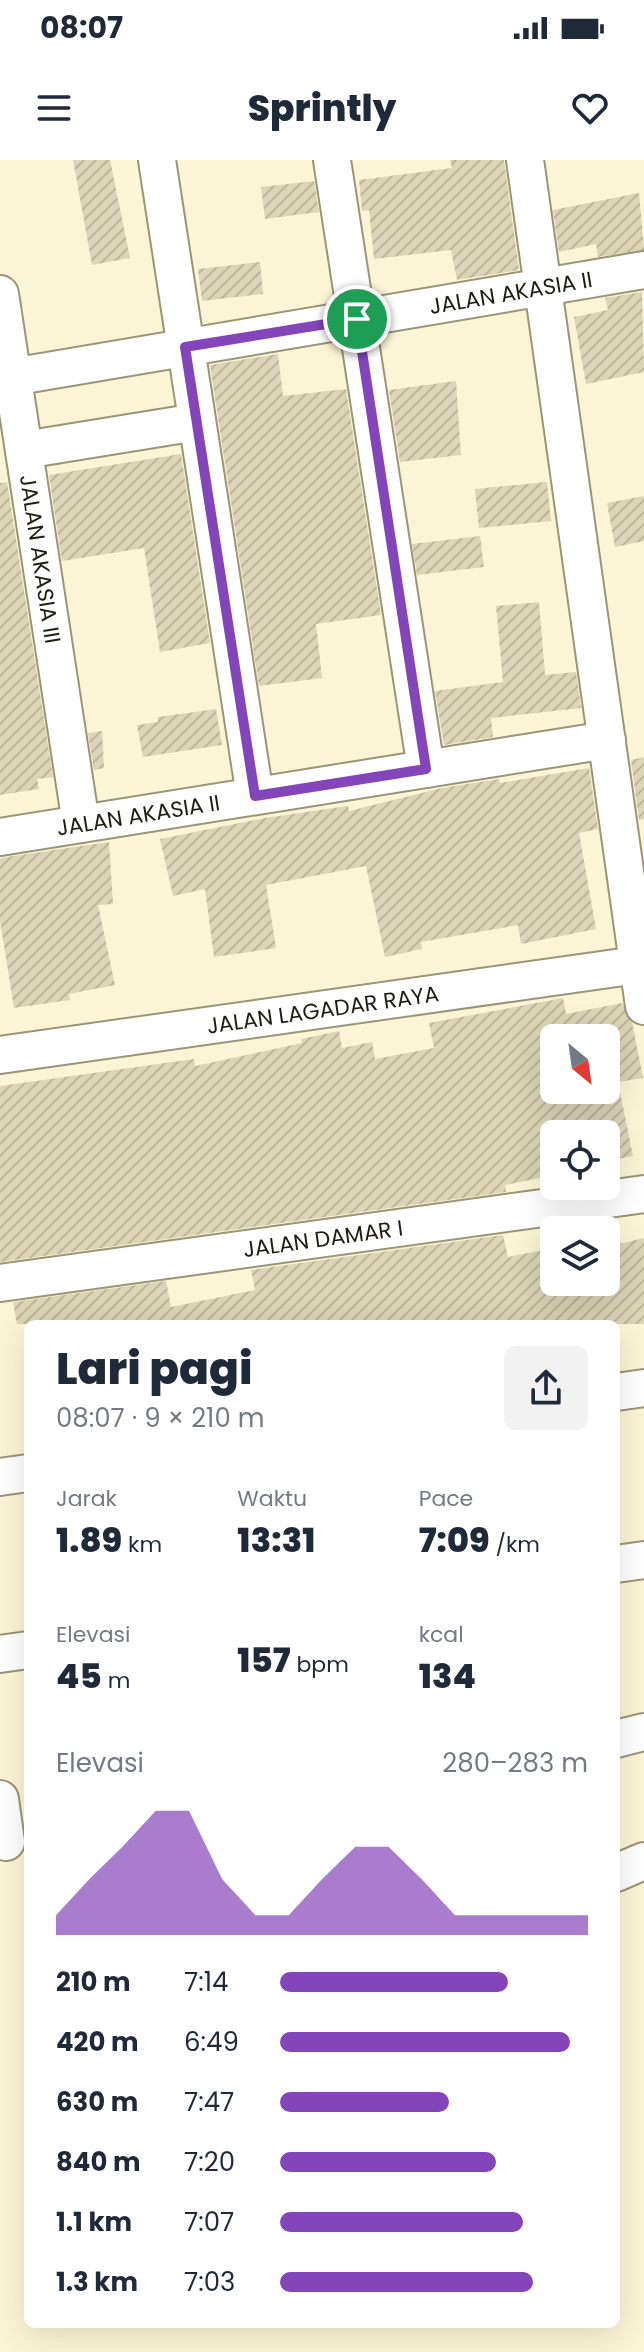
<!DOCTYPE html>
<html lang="id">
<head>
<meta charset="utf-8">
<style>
  :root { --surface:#fff; --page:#f2f2f3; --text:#1f2937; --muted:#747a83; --accent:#8545ba }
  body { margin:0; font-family:Poppins,sans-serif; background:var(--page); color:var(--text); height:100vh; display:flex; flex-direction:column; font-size:30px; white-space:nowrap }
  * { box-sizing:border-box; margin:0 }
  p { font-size:26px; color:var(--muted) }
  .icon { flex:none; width:44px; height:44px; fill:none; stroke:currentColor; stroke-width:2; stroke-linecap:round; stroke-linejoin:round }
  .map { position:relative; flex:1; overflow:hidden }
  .side { position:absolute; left:24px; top:1160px; width:596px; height:1008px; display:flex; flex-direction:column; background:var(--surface); border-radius:12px; box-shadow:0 8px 32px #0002 }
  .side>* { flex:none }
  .needle { width:52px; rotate:151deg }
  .buttons { position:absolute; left:540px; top:864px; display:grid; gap:16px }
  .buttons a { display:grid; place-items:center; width:80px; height:80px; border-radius:12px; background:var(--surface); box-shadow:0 8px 32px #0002; font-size:40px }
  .pin { position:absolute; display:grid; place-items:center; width:68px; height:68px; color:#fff; margin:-34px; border:4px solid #fff; border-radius:50%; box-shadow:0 2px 8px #0007 }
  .round { display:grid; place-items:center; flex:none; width:84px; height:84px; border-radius:12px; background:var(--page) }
  .overview { display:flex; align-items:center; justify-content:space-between; height:136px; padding:0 32px }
  h1 { font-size:44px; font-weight:800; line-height:60px }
  .stats { display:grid; grid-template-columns:repeat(3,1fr); gap:12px; height:136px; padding:8px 32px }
  .stats div { display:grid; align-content:center }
  .stats b { font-size:34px; font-weight:800 }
  .stats small { font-size:22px; font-weight:400 }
  .stats p { font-size:22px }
  .chart { height:224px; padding:16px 32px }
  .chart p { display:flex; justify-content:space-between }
  .chart svg { width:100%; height:144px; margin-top:8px; fill:var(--accent); opacity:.7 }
  ul { padding:0 32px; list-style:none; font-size:26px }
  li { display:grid; grid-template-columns:128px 96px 1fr; align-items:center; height:60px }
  li i { height:20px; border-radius:10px; background:var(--accent) }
  .status { display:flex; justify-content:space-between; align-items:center; height:56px; padding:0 40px; background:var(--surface); direction:ltr }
  .status svg { height:22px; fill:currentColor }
  header { display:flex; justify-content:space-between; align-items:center; height:104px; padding:0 32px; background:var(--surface); font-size:36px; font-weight:800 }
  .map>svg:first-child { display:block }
</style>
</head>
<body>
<div class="status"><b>08:07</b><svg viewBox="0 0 49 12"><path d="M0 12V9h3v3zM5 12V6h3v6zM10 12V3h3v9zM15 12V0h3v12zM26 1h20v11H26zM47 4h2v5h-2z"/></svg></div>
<header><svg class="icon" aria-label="menu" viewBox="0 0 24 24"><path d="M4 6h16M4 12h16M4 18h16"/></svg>Sprintly<svg class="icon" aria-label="heart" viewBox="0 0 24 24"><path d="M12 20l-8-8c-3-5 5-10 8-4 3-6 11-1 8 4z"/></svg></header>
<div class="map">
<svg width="644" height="2192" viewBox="0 0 644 2192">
  <defs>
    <pattern id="building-hatch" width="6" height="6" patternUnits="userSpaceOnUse" patternTransform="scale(2)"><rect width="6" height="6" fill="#dbd4b6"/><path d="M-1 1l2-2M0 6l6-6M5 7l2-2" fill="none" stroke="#bcb69b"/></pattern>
  </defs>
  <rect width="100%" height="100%" fill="#fcf5d5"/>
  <g fill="url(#building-hatch)" fill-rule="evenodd">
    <path d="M73,0h37l20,98 -38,7z"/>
    <path d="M450,0h54l15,110 -62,10 -6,-30 -77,9 -5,-49 -7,1 -3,-31 93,-12z"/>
    <path d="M314,21l5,31 -54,7 -4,-32z"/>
    <path d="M639,33l5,57 -46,7 -2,-13 -37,8 -6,-42z"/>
    <path d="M260,102l3,32 -61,7 -4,-32z"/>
    <path d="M642,132l2,80 -58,12 -12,-67 34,-7 -3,-12z"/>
    <path d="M278,194l5,42 63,-7 35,226 -65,9 6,54 -63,8 -49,-321z"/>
    <path d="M456,221l5,74 -61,7 -11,-72z"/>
    <path d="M181,294l29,189 -50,9 -16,-104 -82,13 -13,-86z"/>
    <path d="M7,322l46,295 -16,2 2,10 -39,6v-312z"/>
    <path d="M547,322l4,39 -72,7 -4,-39z"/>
    <path d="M644,336v45l-29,6 -8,-44z"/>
    <path d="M480,376l4,31 -67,8 -5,-31z"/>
    <path d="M539,442l6,73 31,-3 5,36 -90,10 2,19 -49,8 -9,-54 68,-9 -7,-76z"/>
    <path d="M216,549l6,36 -79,12 -6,-32 21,-3v-5z"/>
    <path d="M102,571l2,37 -10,2 -6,-37z"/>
    <path d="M644,597v62l-5,1 -8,-60z"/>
    <path d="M589,608l9,61 -19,4 17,96 -75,15 -3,-19 -97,17 1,7 -37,8 -19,-91 -100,19 10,63 -62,9 -9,-68 -32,7 -13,-57 105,-21 83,-12 1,5 93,-23 57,-9 1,4z"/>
    <path d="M109,682l4,62 -15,1 17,80 -46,9 1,6 -56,8 -14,-87v-63z"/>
    <path d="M563,838l3,16 56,-11 10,19 11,56 -25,4 15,74 -27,5v-27h-52v41l-49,10 1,7 -506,70v-176l194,-27 1,7 107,-23 -1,-4 38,-8 3,17 30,-6 3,17 59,-11 -5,-25zM554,878h52v52h-52z"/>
    <path d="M503,1075l5,22 46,-9v34h52v-35l38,-9v86h-627l-4,-22 153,-21 5,26 84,-17 -4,-20z"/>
  </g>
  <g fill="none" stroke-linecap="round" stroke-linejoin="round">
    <defs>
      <g id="minor">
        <path d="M157,0l98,636"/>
        <path d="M332,0l94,609"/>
        <path d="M525,0l119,846"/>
        <path id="s1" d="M0,134l81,530"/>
        <path id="s2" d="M0,219l644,-109"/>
        <path d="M24,290l173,-28"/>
        <path id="s3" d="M0,677l607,-97"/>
        <path id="s4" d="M0,895l644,-91"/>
        <path id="s5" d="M0,1123l644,-89"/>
        <path d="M616,1232l28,-4"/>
        <path d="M0,1317l28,-4"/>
        <path d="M616,1404l28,-4"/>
        <path d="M0,1494l28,-4"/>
        <path d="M616,1579l28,-7"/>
        <path d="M0,1639l6,43"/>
        <path d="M616,1713l28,-12"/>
      </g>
    </defs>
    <use href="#minor" stroke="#9b9578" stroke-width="40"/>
    <use href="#minor" stroke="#fff" stroke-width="36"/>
  </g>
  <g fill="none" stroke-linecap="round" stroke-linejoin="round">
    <defs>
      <path id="route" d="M357,159l69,450 -171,27 -70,-449z"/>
    </defs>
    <use href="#route" stroke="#fff" stroke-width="16"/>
    <use href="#route" stroke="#8545ba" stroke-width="10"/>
  </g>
  <g text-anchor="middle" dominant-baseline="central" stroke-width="7" stroke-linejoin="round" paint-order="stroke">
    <g font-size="22" fill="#1f1d11" stroke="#fff">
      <text stroke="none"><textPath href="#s2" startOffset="518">JALAN AKASIA II</textPath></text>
      <text stroke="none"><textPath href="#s1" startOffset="268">JALAN AKASIA III</textPath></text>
      <text stroke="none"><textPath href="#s3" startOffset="140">JALAN AKASIA II</textPath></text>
      <text stroke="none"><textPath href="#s4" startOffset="326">JALAN LAGADAR RAYA</textPath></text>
      <text stroke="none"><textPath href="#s5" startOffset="326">JALAN DAMAR I</textPath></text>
    </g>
  </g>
</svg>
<div class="buttons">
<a><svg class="needle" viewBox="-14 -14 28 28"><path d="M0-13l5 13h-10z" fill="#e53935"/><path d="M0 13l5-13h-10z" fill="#747a83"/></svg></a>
<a><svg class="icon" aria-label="locate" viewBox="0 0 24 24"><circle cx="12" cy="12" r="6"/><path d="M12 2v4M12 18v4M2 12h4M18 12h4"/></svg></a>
<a><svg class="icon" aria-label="layers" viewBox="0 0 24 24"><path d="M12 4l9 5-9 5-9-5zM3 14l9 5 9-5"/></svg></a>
</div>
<div class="pin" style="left:357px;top:159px;background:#1e9e55"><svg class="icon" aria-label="arrive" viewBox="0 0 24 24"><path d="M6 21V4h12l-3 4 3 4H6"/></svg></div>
<section class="side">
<div class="overview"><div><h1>Lari pagi</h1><p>08:07 · 9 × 210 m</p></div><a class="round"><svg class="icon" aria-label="share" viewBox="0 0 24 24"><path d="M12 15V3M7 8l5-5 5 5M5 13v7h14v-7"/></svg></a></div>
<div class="stats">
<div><p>Jarak</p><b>1.89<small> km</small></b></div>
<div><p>Waktu</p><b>13:31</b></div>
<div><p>Pace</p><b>7:09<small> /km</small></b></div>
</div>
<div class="stats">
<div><p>Elevasi</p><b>45<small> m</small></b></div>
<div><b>157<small> bpm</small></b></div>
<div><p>kcal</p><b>134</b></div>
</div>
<div class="chart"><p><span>Elevasi</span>280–283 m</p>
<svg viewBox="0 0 160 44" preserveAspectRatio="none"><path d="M0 44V38L10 27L20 17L30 6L40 6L50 27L60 38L70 38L80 27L90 17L100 17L110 27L120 38L130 38L140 38L150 38L160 38V44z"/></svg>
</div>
<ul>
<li><b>210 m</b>7:14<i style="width:74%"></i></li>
<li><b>420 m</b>6:49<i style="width:94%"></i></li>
<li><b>630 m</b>7:47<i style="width:55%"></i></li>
<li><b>840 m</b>7:20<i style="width:70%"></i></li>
<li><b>1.1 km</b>7:07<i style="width:79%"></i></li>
<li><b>1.3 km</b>7:03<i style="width:82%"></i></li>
</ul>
</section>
</div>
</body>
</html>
